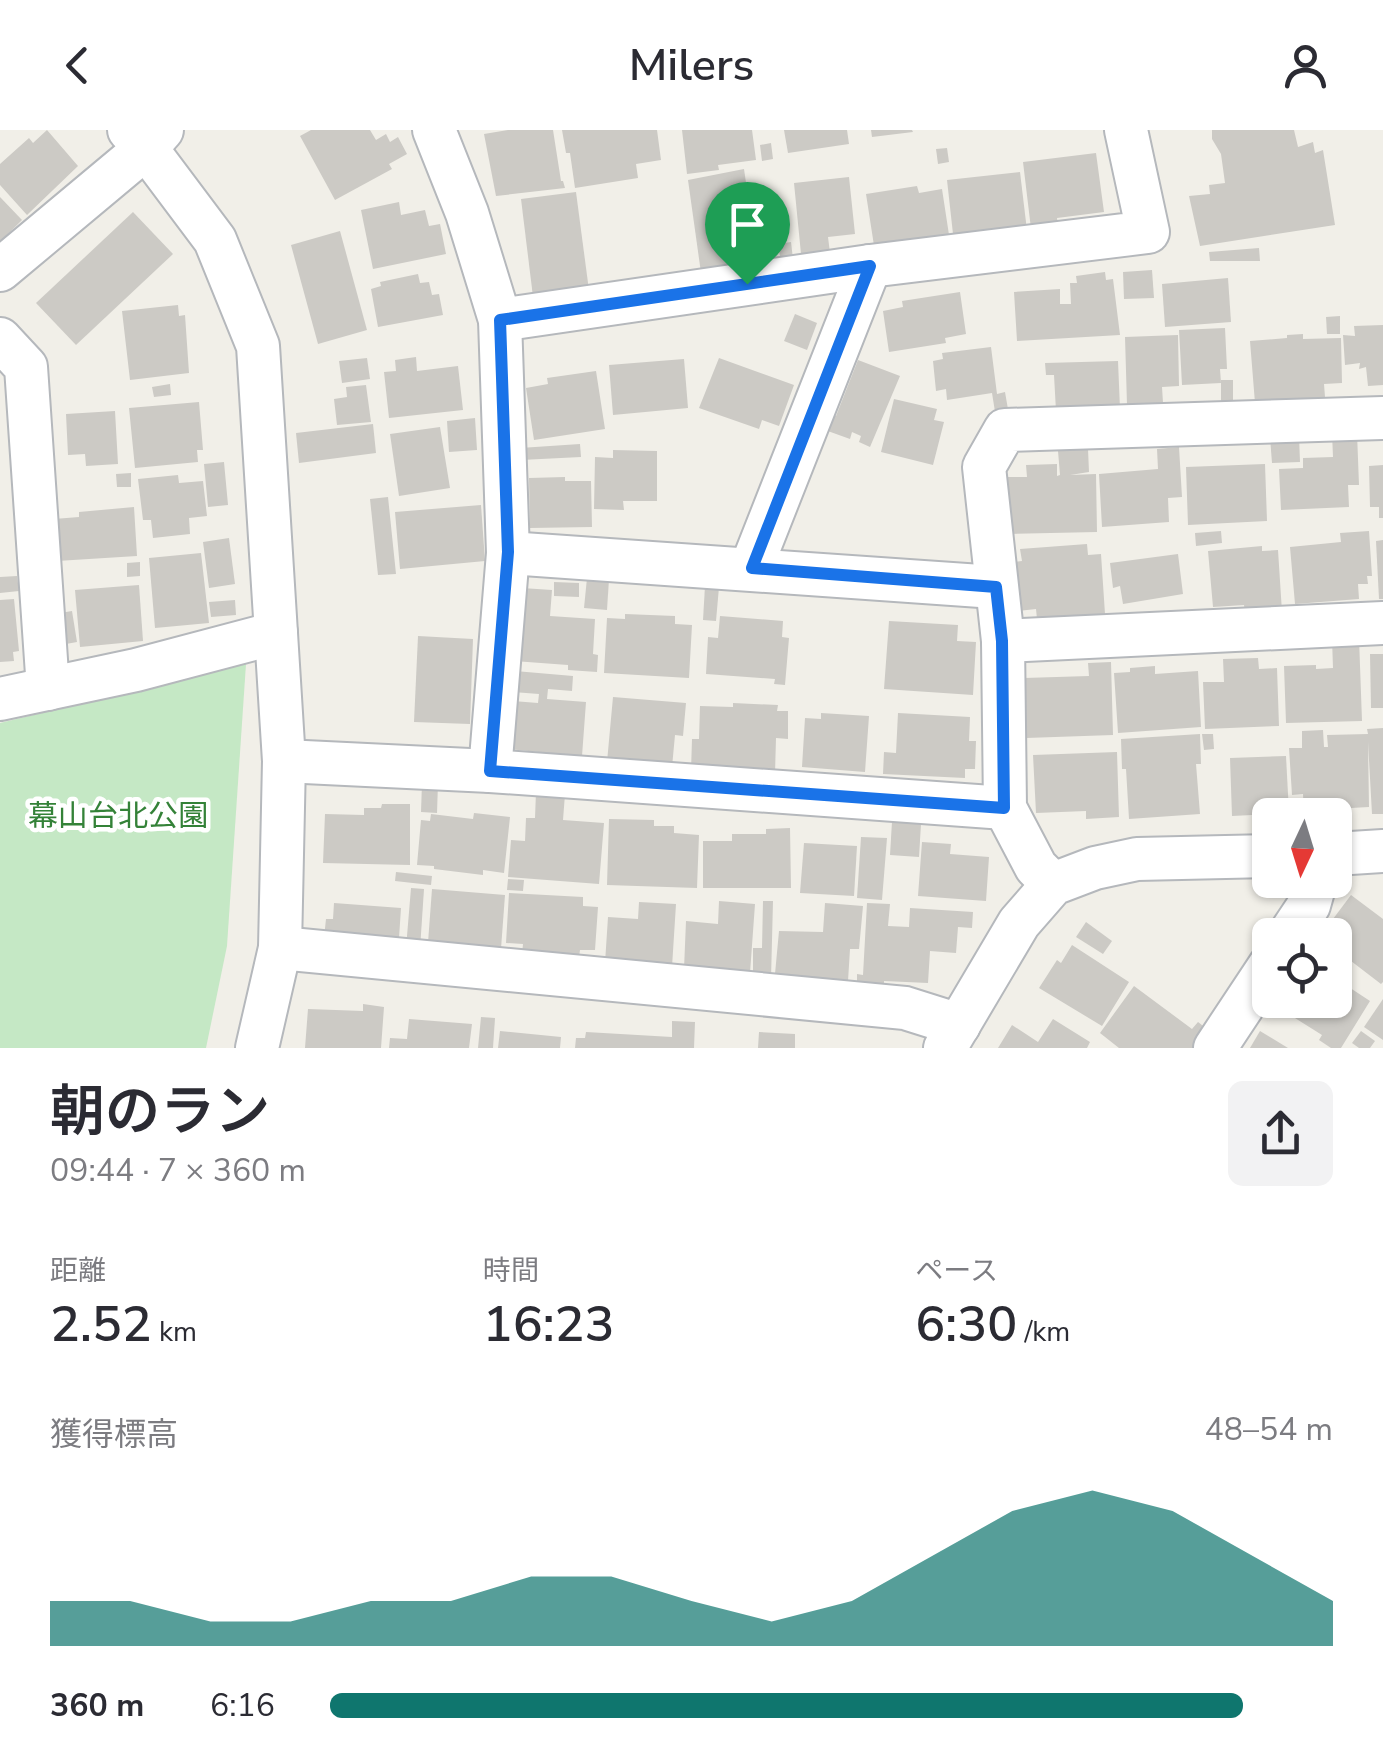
<!DOCTYPE html>
<html lang="ja">
<head>
<meta charset="utf-8">
<style>
  :root { --surface:#fff; --page:#f2f2f3; --text:#2b2b33; --muted:#7c7c81; --accent:#0f766e }
  body { margin:0; font-family:"Nunito Sans","Noto Sans JP",sans-serif; background:var(--page); color:var(--text); height:100vh; display:flex; flex-direction:column; font-size:38px; white-space:nowrap }
  * { box-sizing:border-box; margin:0 }
  p { font-size:32px; color:var(--muted) }
  .icon { flex:none; width:55px; height:55px; fill:none; stroke:currentColor; stroke-width:2; stroke-linecap:round; stroke-linejoin:round }
  .map { position:relative; height:918px; overflow:hidden }
  .drawer { display:flex; flex-direction:column; background:var(--surface); flex:1 }
  .drawer>* { flex:none }
  .needle { width:65px; rotate:184deg }
  .controls { position:absolute; left:1252px; top:668px; display:grid; gap:20px }
  .controls a { display:grid; place-items:center; width:100px; height:100px; border-radius:15px; background:var(--surface); box-shadow:0 2px 8px #0004; font-size:50px }
  .pin { position:absolute; display:grid; place-items:center; width:85px; height:85px; color:#fff; margin:-102px -42px; border-radius:50% 50% 50% 0; rotate:-45deg; box-shadow:0 0 10px #0007 }
  .pin .icon { rotate:45deg }
  .round { display:grid; place-items:center; flex:none; width:105px; height:105px; border-radius:15px; background:var(--page) }
  .head { display:flex; align-items:center; justify-content:space-between; height:170px; padding:0 50px }
  h1 { font-size:55px; font-weight:600; line-height:75px }
  .metrics { display:grid; grid-template-columns:repeat(3,1fr); gap:15px; height:170px; padding:10px 50px }
  .metrics div { display:grid; align-content:center }
  .metrics b { font-size:50px; font-weight:600 }
  .metrics small { font-size:28px; font-weight:400 }
  .metrics p { font-size:28px }
  .chart { height:280px; padding:20px 50px }
  .chart p { display:flex; justify-content:space-between }
  .chart svg { width:100%; height:180px; margin-top:10px; fill:var(--accent); opacity:.7 }
  ul { padding:0 50px; list-style:none; font-size:32px }
  li { display:grid; grid-template-columns:160px 120px 1fr; align-items:center; height:75px }
  li i { height:25px; border-radius:12px; background:var(--accent) }
  header { display:flex; justify-content:space-between; align-items:center; height:130px; padding:0 50px; background:var(--surface); font-size:45px; font-weight:600 }
  .map>svg:first-child { display:block }
</style>
</head>
<body>
<header><svg class="icon" aria-label="back" viewBox="0 0 24 24"><path d="M15 5l-7 7 7 7"/></svg>Milers<svg class="icon" aria-label="person" viewBox="0 0 24 24"><circle cx="12" cy="8" r="4"/><path d="M4 21q1-7 8-7t8 7"/></svg></header>
<div class="map">
<svg width="1383" height="918" viewBox="0 0 1383 918">
  <rect width="100%" height="100%" fill="#f1efe8"/>
  <path fill="#c5e8c5" d="M246,534l-19,282 -21,102h-206v-325z"/>
  <g fill="#cccac5">
    <path d="M47,0l31,36 -51,49 -27,-30v-21l29,-26 4,5z"/>
    <path d="M311,0h59l6,10 10,-6 4,8 8,-5 9,17 -18,10 3,5 -57,31 -35,-64z"/>
    <path d="M508,0h45l8,51h2l2,7 -69,8 -12,-62z"/>
    <path d="M562,0h95l4,30 -25,4 2,14 -63,10 -5,-35h-4z"/>
    <path d="M682,0h70l4,30 -38,5 1,5 -32,4z"/>
    <path d="M784,0h63l2,14 -61,9z"/>
    <path d="M871,0h41l1,2 -41,5z"/>
    <path d="M1212,0h82l4,17 15,-5 2,11 8,-3 12,75 -135,21 -11,-50 21,-2 -1,-9 16,-2 -4,-29 -9,-15z"/>
    <path d="M771,13l2,16 -11,2 -2,-16z"/>
    <path d="M947,18l2,14 -11,2 -2,-15z"/>
    <path d="M1096,23l8,59 -47,6 2,15 -27,4 -9,-75z"/>
    <path d="M744,39l15,103 -57,8 -14,-100z"/>
    <path d="M1020,42l8,67 -74,4 -7,-63z"/>
    <path d="M849,47l6,57 -27,3 3,24 -29,3 -8,-81z"/>
    <path d="M917,56l2,7 23,-4 9,59 -76,4 -9,-58z"/>
    <path d="M576,62l14,106 -56,7 -13,-106z"/>
    <path d="M0,67l22,23 -22,22z"/>
    <path d="M399,72l2,13 24,-5 4,16 11,-2 6,30 -73,15 -12,-59z"/>
    <path d="M133,82l40,42 -97,91 -40,-42z"/>
    <path d="M340,101l27,99 -49,14 -27,-99z"/>
    <path d="M791,112l3,25 -12,2 -4,-25z"/>
    <path d="M1259,118l1,13h-50l-1,-9z"/>
    <path d="M1152,140l2,28 -30,1 -1,-27z"/>
    <path d="M1105,142l1,8 7,-1 7,56 -103,6 -3,-49 46,-3v15h11l-1,-21h7l-1,-7z"/>
    <path d="M418,144l2,9 9,-1 3,13 7,-1 4,21 -65,12 -7,-38 10,-3 -1,-4z"/>
    <path d="M1228,148l3,44 -66,5 -3,-43z"/>
    <path d="M960,162l6,42 -21,4 1,5 -57,9 -6,-41 20,-4 -1,-6z"/>
    <path d="M178,175l1,11 6,-1 4,58 -59,7 -8,-69z"/>
    <path d="M795,184l22,9 -10,27 -23,-9z"/>
    <path d="M1340,186v18h-13l-1,-17z"/>
    <path d="M1383,195v60l-15,1 -2,-19 -7,2 1,-6 -15,2 -2,-30 12,1 -1,-10z"/>
    <path d="M1225,198l2,41h-7l1,14 -39,2 -3,-55z"/>
    <path d="M1303,204v5l38,-1 1,45 -18,1 1,13 -70,6 -5,-62 37,-3v-3z"/>
    <path d="M1178,205l1,51 -17,1 1,16 -36,2 -2,-68z"/>
    <path d="M991,217l6,47 8,-2 4,23 -13,3 -4,-25 -45,7 -1,-11 -10,2 -3,-30 10,-2 -1,-6z"/>
    <path d="M416,227l1,14 41,-5 5,44 -74,8 -5,-46 12,-1 -1,-11z"/>
    <path d="M367,228l3,21 -28,4 -3,-22z"/>
    <path d="M719,228l75,27 -15,41 -17,-6 -3,9 -60,-21z"/>
    <path d="M684,229l4,49 -75,7 -4,-50z"/>
    <path d="M858,230l42,16 -30,71 -11,-5 2,-6 -9,-4 -2,7 -25,-9 6,-16 5,2z"/>
    <path d="M1118,231l2,48 -64,2 -2,-36h-8l-1,-12z"/>
    <path d="M596,241l9,58 -71,11 -8,-52 22,-4 -1,-6z"/>
    <path d="M1221,250h12v25l-12,1z"/>
    <path d="M170,254l1,11 -17,2 -2,-10z"/>
    <path d="M366,255l5,37 -34,3 -3,-26 13,-2 -1,-10z"/>
    <path d="M894,269l43,10 -3,11 10,2 -11,43 -52,-13z"/>
    <path d="M199,272l4,48h-6l1,12 -63,6 -6,-60z"/>
    <path d="M115,281l3,53 -32,2 -1,-12 -17,1 -2,-41z"/>
    <path d="M475,288l2,32 -28,2 -2,-31z"/>
    <path d="M373,294l3,29 -77,10 -3,-30z"/>
    <path d="M440,297l10,61 -51,8 -9,-62z"/>
    <path d="M1332,303h25l2,52h-11l1,22 -68,3 -2,-41 24,-1v-10l30,-1z"/>
    <path d="M1299,306l1,26 -28,1 -2,-26z"/>
    <path d="M580,314l1,13 -60,3 -1,-12z"/>
    <path d="M1179,317l3,50 -14,1 1,24 -67,5 -3,-53 59,-5 -1,-20z"/>
    <path d="M1088,319l1,23 -19,3 26,-1 1,58 -88,2 -1,-57h19l-1,-12 31,-1v12l3,-1 -2,-24z"/>
    <path d="M613,320l44,1v50h-34l1,9 -30,-1 1,-52 18,1z"/>
    <path d="M224,332l4,43 -20,2 -4,-43z"/>
    <path d="M1265,334l2,57 -79,4 -2,-58z"/>
    <path d="M1383,335v53h-4v-11h-9l-1,-41z"/>
    <path d="M131,343v14h-14l-1,-13z"/>
    <path d="M178,345l1,8 24,-2 4,35 -18,2 1,16 -37,4 -2,-18h-8l-5,-41z"/>
    <path d="M565,347v4h26l1,46 -62,1 -1,-50z"/>
    <path d="M388,367l8,77 -18,1 -8,-76z"/>
    <path d="M481,375l4,56 -85,8 -5,-57z"/>
    <path d="M134,377l3,49 -80,5 -3,-42 25,-2v-5z"/>
    <path d="M1221,401l1,12 -26,3 -1,-13z"/>
    <path d="M1369,401l3,45h-5l1,8h-10l1,15 -64,5 -5,-57 51,-5 -1,-9z"/>
    <path d="M229,408l6,46 -26,4 -6,-46z"/>
    <path d="M1383,410v59h-4l-3,-58z"/>
    <path d="M1087,414l1,11 13,-1 4,60 -68,5 -1,-10 -18,2 -3,-49 7,-1 -2,-12z"/>
    <path d="M1262,416v5l16,-1 4,62 -37,2 -1,-9 -31,2 -5,-56z"/>
    <path d="M201,423l8,70 -54,5 -6,-70z"/>
    <path d="M1178,424l5,40 -60,10 -3,-18 -7,2 -3,-25z"/>
    <path d="M140,432v14l-13,1v-14z"/>
    <path d="M17,446l2,15 -19,2v-16z"/>
    <path d="M587,448l22,1 -2,31 -23,-2z"/>
    <path d="M554,452l25,1v14l-25,-1z"/>
    <path d="M139,455l4,56 -63,6 -5,-57z"/>
    <path d="M705,456l14,1 -3,34 -13,-1z"/>
    <path d="M522,458l30,2 -2,26 45,3 -2,35 5,1 -1,17 -29,-2v-5l-54,-4z"/>
    <path d="M14,469l5,52 -6,1 1,9 -14,1v-62z"/>
    <path d="M235,470l1,15 -25,2 -2,-15z"/>
    <path d="M72,481l5,31 -11,2 -6,-31z"/>
    <path d="M625,484l50,2v8l17,1 -3,53 -85,-5 3,-55 18,1z"/>
    <path d="M720,486l63,5 -1,16 7,1 -4,47 -11,-1 1,-5 -69,-5 2,-37 10,1z"/>
    <path d="M889,491l69,4 -1,16 19,1 -3,53 -89,-6z"/>
    <path d="M418,506l55,3 -3,85 -56,-2z"/>
    <path d="M1359,508l3,83 -76,2 -2,-57 32,-1v4l17,-1 -1,-29z"/>
    <path d="M1370,524h13v54h-12z"/>
    <path d="M1258,528l1,11 18,-1 2,58 -74,3 -2,-47h21l-1,-23z"/>
    <path d="M1111,532l2,73 -87,3 -2,-60 65,-2 -1,-13z"/>
    <path d="M1155,536v8l43,-3 3,56 -83,6 -4,-60 16,-1v-4z"/>
    <path d="M515,541l58,5 -1,15 -24,-2 -1,10 39,3 -4,54 -14,-1v6l-21,-1 1,-7 -39,-4 4,-48 25,2 1,-9 -26,-2z"/>
    <path d="M613,567l73,6 -3,33 -8,-1 -3,32 -65,-5z"/>
    <path d="M733,573l45,2 -1,6h11v28l-12,-1 -1,36 -84,-3 1,-32h7l1,-33 33,1z"/>
    <path d="M821,583l48,3 -4,56 -63,-5 3,-49 16,1z"/>
    <path d="M898,583l72,4 -1,24h7l-1,28h-10v9l-82,-4 1,-22 12,1z"/>
    <path d="M1383,598v86h-11l-4,-72 1,65 -18,1 1,8 -48,-1 -1,-21 -11,1 -3,-47h13v-17l21,-1 1,17h4l-1,-12 41,-1 -1,-5z"/>
    <path d="M1200,604l1,30h-5l4,50 -71,5 -3,-50h-4l-1,-30z"/>
    <path d="M1202,604h11l1,15 -10,1z"/>
    <path d="M1117,622l2,65 -33,2v-8l-50,2 -3,-58z"/>
    <path d="M1286,626l3,57 -57,3 -2,-58z"/>
    <path d="M422,653h16l-1,30 -16,-1z"/>
    <path d="M536,662l29,2 -2,26 41,3 -5,61 -91,-7 3,-37 14,1 1,-23h9z"/>
    <path d="M382,674h28v61l-87,-2 2,-49 39,1v-7h17z"/>
    <path d="M474,683l36,4 -6,56 -21,-3v5l-49,-6v-3l-17,-1 4,-45 9,1 1,-7 42,5z"/>
    <path d="M609,689l45,1v6h20v7l25,2 -2,53 -90,-3z"/>
    <path d="M892,692l29,2 -2,33 -29,-2z"/>
    <path d="M790,698l1,60h-88v-47h29v-7h34v-5z"/>
    <path d="M861,707l26,1 -5,62 -25,-2z"/>
    <path d="M922,712l29,2 -1,10 39,3 -3,44 -68,-5z"/>
    <path d="M804,713l53,3 -3,50 -54,-3z"/>
    <path d="M396,742l36,4 -1,9 -36,-4z"/>
    <path d="M508,749l16,1 -1,11 -16,-1z"/>
    <path d="M411,758l13,1 -4,60 -14,-1z"/>
    <path d="M432,759l73,6 -5,67 -73,-6z"/>
    <path d="M509,763l74,4v9l15,1 -3,43h-15l-1,7 -57,-3 1,-10 -17,-1z"/>
    <path d="M1351,765l32,24v63l-2,2 -43,-33 -3,3v-19h-14z"/>
    <path d="M719,771l36,3 -5,69 -66,-4 2,-48 32,3z"/>
    <path d="M763,771h10l-2,78 -18,-1v-30h9z"/>
    <path d="M639,772l37,2 -4,63 -67,-4 3,-46 30,2z"/>
    <path d="M334,773l67,5 -3,45 -75,-6 3,-28h7z"/>
    <path d="M825,773l38,3 -4,43h-9l-2,32 -73,-7 4,-43 44,1z"/>
    <path d="M867,773l23,1 -2,22 21,1 1,-19 63,4 -1,16 -14,-1 -2,26 -26,-2 -2,32 -44,-2v10l-27,-2v-15l6,1z"/>
    <path d="M1086,792l26,19 -9,13 -27,-17z"/>
    <path d="M1072,815l57,37 -27,44 -63,-38 18,-28 4,3z"/>
    <path d="M1335,848l35,23 -29,47h-10l-12,-8 3,-5 -43,-27 5,-8h51z"/>
    <path d="M1134,856l58,43 6,-7 9,7 -14,19h-74l-19,-15z"/>
    <path d="M1383,869v41l-19,-13z"/>
    <path d="M363,874l21,3 -3,41h-76l3,-39 55,2z"/>
    <path d="M481,887l14,1 -2,30h-15z"/>
    <path d="M409,889l63,5 -3,24h-80l1,-10 17,1z"/>
    <path d="M1053,889l37,23 -3,6h-89l14,-23 26,17z"/>
    <path d="M672,891l23,1 -1,26h-119l1,-10h9l1,-6 86,5z"/>
    <path d="M500,901l61,6 -1,11h-62z"/>
    <path d="M1260,901l28,17h-38z"/>
    <path d="M1361,901l14,10 -5,7h-11l-7,-5z"/>
    <path d="M759,902l36,2v14h-37z"/>
  </g>
  <g fill="none" stroke-linecap="round" stroke-linejoin="round">
    <defs>
      <g id="minor">
        <path d="M129,0l17,18 69,92 43,106 26,415 -4,187 -23,100"/>
        <path d="M0,140l146,-122 16,-18"/>
        <path d="M500,190l370,-54 278,-34 -22,-102"/>
        <path d="M0,209l26,28 22,322"/>
        <path d="M508,423l487,34"/>
        <path d="M751,438l119,-302"/>
        <path d="M1003,511l380,-18"/>
        <path d="M0,569l136,-29 140,-37"/>
        <path d="M284,631l206,10 18,-218 -8,-233 -33,-107 -33,-83"/>
        <path d="M490,641l515,37"/>
        <path d="M1335,724l48,-3"/>
        <path d="M1053,754l-17,-17 -31,-59 -2,-167 -19,-174 21,-37 378,-12"/>
        <path d="M1289,805l20,-30 7,-25"/>
        <path d="M280,818l625,60 54,17"/>
        <path d="M945,918l74,-125 34,-39 42,-16 42,-9 133,-3"/>
        <path d="M1215,918l55,-83"/>
      </g>
    </defs>
    <use href="#minor" stroke="#b5b8bc" stroke-width="46"/>
    <use href="#minor" stroke="#fff" stroke-width="42"/>
  </g>
  <g fill="none" stroke-linecap="round" stroke-linejoin="round">
    <defs>
      <path id="route" d="M870,136l-118,302 244,19 6,54 2,167 -514,-37 18,-219 -8,-232z"/>
    </defs>
    <use href="#route" stroke="#fff" stroke-width="20"/>
    <use href="#route" stroke="#1a73e8" stroke-width="12"/>
  </g>
  <g text-anchor="middle" dominant-baseline="central" stroke-width="9" stroke-linejoin="round" paint-order="stroke">
    <g font-size="30" fill="#348238" stroke="#fff">
      <text x="118" y="686">幕山台北公園</text>
    </g>
  </g>
</svg>
<div class="controls">
<a><svg class="needle" viewBox="-14 -14 28 28"><path d="M0-13l5 13h-10z" fill="#e53935"/><path d="M0 13l5-13h-10z" fill="#7c7c81"/></svg></a>
<a><svg class="icon" aria-label="locate" viewBox="0 0 24 24"><circle cx="12" cy="12" r="6"/><path d="M12 2v4M12 18v4M2 12h4M18 12h4"/></svg></a>
</div>
<div class="pin" style="left:747px;top:154px;background:#1e9e55"><svg class="icon" aria-label="arrive" viewBox="0 0 24 24"><path d="M6 21V4h12l-3 4 3 4H6"/></svg></div>
</div>
<section class="drawer">
<div class="head"><div><h1>朝のラン</h1><p>09:44 · 7 × 360 m</p></div><a class="round"><svg class="icon" aria-label="share" viewBox="0 0 24 24"><path d="M12 15V3M7 8l5-5 5 5M5 13v7h14v-7"/></svg></a></div>
<div class="metrics">
<div><p>距離</p><b>2.52<small> km</small></b></div>
<div><p>時間</p><b>16:23</b></div>
<div><p>ペース</p><b>6:30<small> /km</small></b></div>
</div>
<div class="chart"><p><span>獲得標高</span>48–54 m</p>
<svg viewBox="0 0 160 44" preserveAspectRatio="none"><path d="M0 44V33L10 33L20 38L30 38L40 33L50 33L60 27L70 27L80 33L90 38L100 33L110 22L120 11L130 6L140 11L150 22L160 33V44z"/></svg>
</div>
<ul>
<li><b>360 m</b>6:16<i style="width:91%"></i></li>
</ul>
</section>
</body>
</html>
